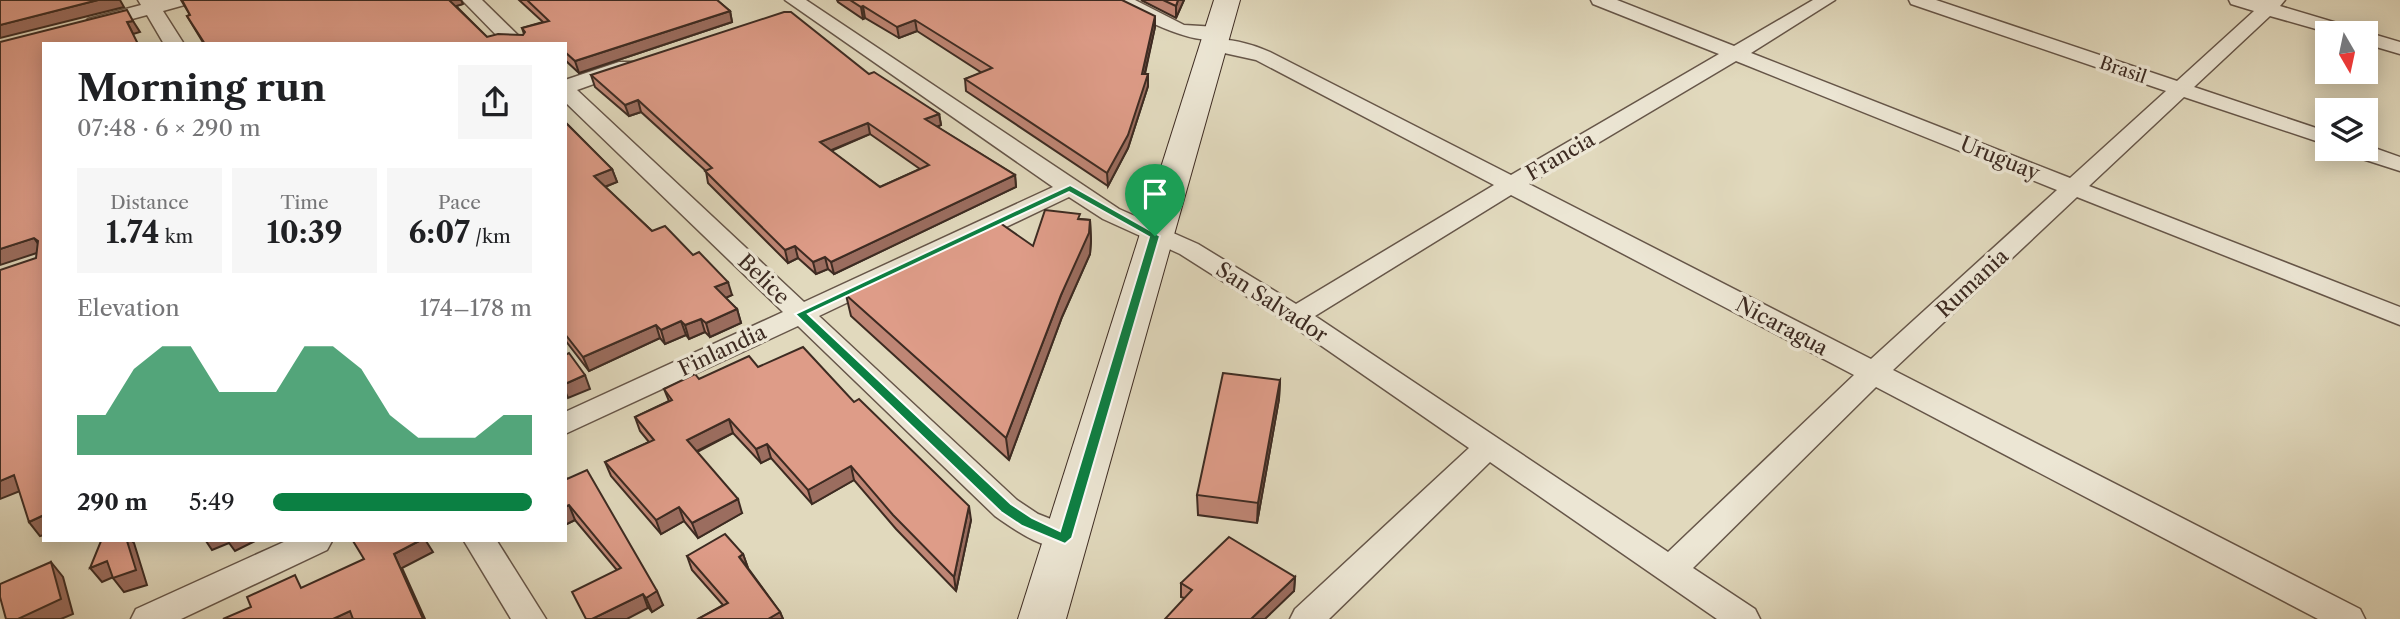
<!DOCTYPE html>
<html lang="en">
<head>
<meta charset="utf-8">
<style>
  :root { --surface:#fff; --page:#f6f6f6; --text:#202124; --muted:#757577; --accent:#0b8043 }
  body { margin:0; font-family:"Libre Caslon Text",serif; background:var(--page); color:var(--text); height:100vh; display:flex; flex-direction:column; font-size:26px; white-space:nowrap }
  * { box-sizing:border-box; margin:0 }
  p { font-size:23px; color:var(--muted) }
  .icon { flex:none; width:38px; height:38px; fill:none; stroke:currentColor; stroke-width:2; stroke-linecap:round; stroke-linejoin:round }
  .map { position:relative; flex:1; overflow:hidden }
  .details { position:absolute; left:42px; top:42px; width:525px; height:500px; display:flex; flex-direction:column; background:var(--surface); border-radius:0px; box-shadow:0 4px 18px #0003 }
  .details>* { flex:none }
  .needle { width:46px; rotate:171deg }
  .tools { position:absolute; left:2315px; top:21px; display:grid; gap:14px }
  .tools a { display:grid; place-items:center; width:63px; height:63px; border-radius:0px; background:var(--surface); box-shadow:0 4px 18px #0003; font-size:35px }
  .pin { position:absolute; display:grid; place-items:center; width:60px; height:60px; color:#fff; margin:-72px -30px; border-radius:50% 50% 50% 0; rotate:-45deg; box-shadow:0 0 7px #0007 }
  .pin .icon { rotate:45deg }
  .round { display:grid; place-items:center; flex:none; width:74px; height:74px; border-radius:0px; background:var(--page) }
  .head { display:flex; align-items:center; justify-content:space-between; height:119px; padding:0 35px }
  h1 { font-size:38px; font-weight:700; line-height:52px }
  .figures { display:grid; grid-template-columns:repeat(3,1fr); gap:10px; height:119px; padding:7px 35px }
  .figures div { display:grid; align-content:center; border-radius:0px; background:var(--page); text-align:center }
  .figures b { font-size:30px; font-weight:700 }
  .figures small { font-size:19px; font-weight:400 }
  .figures p { font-size:19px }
  .chart { height:196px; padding:14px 35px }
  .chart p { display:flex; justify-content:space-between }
  .chart svg { width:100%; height:126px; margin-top:7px; fill:var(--accent); opacity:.7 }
  ul { padding:0 35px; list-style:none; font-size:23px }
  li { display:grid; grid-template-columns:112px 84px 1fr; align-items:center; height:52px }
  li i { height:18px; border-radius:9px; background:var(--accent) }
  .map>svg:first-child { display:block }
</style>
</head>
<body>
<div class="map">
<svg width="2400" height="619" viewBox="0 0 2400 619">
  <rect width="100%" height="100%" fill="#e1d9bd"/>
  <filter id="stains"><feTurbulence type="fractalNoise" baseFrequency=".00286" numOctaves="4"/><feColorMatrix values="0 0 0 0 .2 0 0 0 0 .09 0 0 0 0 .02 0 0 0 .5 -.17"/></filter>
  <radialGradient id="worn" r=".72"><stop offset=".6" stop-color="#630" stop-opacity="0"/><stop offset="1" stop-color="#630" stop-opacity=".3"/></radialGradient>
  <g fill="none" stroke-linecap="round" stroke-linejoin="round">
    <defs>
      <g id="street">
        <path d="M138,0h52l-2,4 -25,7 21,33h-20l-17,-29 -52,14 -10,-6 3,-4 53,-14z"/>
        <path d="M462,0h20l45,44h-22z"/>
        <path d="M785,0h21l313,209 79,35 98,60 198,-119 -238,-125 -50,-11 -3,-4 3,-4c19,-5 46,3 64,11l241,123 208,-121 -126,-50 -2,-4h26l117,46 79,-46h22l-84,53 319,125 96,-87 -255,-87 -2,-4h27l241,81 77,-70 -23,-7 -2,-4h56l-5,6 77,23 3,4h-30l-60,-17 -76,71 134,45v13l-144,-48 -95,89 311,121v18l-323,-128 -184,173 467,239 5,10h-47l-442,-232 -183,181 62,41 5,10h-43l-227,-157 -161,157h-39l5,-10 174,-161 -182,-126 -107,-68 -77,-35 -34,-22 -250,119 198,184 21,14 38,15 5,9 -5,9c-26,8 -60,-16 -81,-31l-197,-190 -233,108v-22l218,-100 -218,-210v-22l54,-18h14l3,4 -3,4 -56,20 227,212 249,-115zM1736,61l321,129 -186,169 -342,-175zM1511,195l343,180 -186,177 -353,-236z"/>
        <path d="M1111,0h24l49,25 33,2 10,6c-19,23 -93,-19 -114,-29z"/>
        <path d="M2366,32l34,10v12l-34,-10v-11h-5z"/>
        <path d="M2366,145l34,12v14l-53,-17 -3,-5h22z"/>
        <path d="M286,541h46l-5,9 -146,69h-50l5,-10z"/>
        <path d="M464,541h33l49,78h-35z"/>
      </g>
      <path id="secondary" d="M1214,0h26l-174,619h-48z"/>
    </defs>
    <use href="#street" stroke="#665649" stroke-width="3"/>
    <use href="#secondary" stroke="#3d2b22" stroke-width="2"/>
    <use href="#street" fill="#ece6d4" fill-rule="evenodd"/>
    <use href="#secondary" fill="#ece6d4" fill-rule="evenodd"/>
  </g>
  <g fill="#bf8675" stroke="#3d2b22" stroke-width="2" fill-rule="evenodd">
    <path d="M181,0l282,4 -7,2 31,31 36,-2 1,-1 -2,-6 21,-6 -24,-22h198l13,11 2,11 -153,51 -14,-13v-16h-361l-17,-28 3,-1z"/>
    <path d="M837,0h285l33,27 -10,47 3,12 -20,62 -20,38 -142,-95 -1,-12 17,-6 -65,-42 -18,7 -34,-20 -2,1 -25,-17z"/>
    <path d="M1141,0h43l-8,18z"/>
    <path d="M869,74l70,40 2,11 -4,2 78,48 1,12 -182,87 -6,-5 -12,5 -18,-16 -10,5 -80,-80 -2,-12 -65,-59 -12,4 -34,-29 -4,-12zM870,134l50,35 -40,18 -49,-36z"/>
    <path d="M565,122l47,47 5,13 -12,5 47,44 80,64 -7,3 12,11 4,14 -31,14 -5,-5 -16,7 -3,-4 -21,9 -5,-6 -71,33 -24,-31z"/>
    <path d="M1080,219l10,1 1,21 -1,13 -28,63 -53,143 -158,-144 -5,-21 187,-49z"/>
    <path d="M758,367l96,35 117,118 -15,71 -60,-62 -42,-49 -42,24 -41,-46 -10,5 -28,-30 -36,19 45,61 -44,25 -14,-17 -23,13 -50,-58 -6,-14 44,-20 -9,-11 -5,-14 34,-16 -5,-12 35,-10z"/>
    <path d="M1280,380l-1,19 -22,124 -59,-8 -1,-20z"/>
    <path d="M565,476l98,129 -11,7 -77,-92 -10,5z"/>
    <path d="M743,554l5,14 32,44 3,7h-85l25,-14 -31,-35 -5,-14z"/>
    <path d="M1295,577l-1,14 -110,7 -3,-1v-14z"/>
  </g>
  <g fill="#9b6d5f" stroke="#3d2b22" stroke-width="2">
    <path d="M98,0h22l4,7 -124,31v-13z"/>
    <path d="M447,0h14l2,4 -13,4z"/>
    <path d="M1178,0h6l-8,18v-12z"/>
    <path d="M863,6l2,12 -2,1 -2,-12z"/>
    <path d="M730,11l2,11 -153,51 -4,-12z"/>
    <path d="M1155,16v11l-13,58v-11z"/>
    <path d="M915,20l2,11 -18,7 -2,-11z"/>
    <path d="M133,21l7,11 -7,2 -6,-12z"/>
    <path d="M1148,74v12l-20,62 -20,38 -1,-13z"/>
    <path d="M638,100l3,12 -12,4 -4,-11z"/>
    <path d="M939,114l2,11 -14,6 -2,-12z"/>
    <path d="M868,123l2,11 -48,20 -2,-12z"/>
    <path d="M612,169l5,13 -18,7 -5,-13z"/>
    <path d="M1015,175l1,12 -182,87 -3,-12z"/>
    <path d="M1090,220l1,21 -1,13 -28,63 -53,143 -3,-22z"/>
    <path d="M34,238l9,13 -43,14v-16z"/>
    <path d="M795,246l3,12 -10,5 -3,-13z"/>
    <path d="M825,257l3,12 -12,5 -3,-12z"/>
    <path d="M728,282l4,13 -13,6 -4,-14z"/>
    <path d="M737,309l4,14 -31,14 -4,-14z"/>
    <path d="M701,319l4,13 -16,7 -4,-14z"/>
    <path d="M681,321l5,14 -21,9 -4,-14z"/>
    <path d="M656,325l4,13 -71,33 -6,-14z"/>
    <path d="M585,375l5,14 -22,9 -3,-7v-7z"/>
    <path d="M1280,380l-1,19 -22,124 1,-20z"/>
    <path d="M729,419l4,14 -42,21 -4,-14z"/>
    <path d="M767,444l4,14 -10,5 -5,-14z"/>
    <path d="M851,466l3,14 -42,24 -4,-14z"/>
    <path d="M14,475l11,14 -25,10v-18z"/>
    <path d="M738,499l4,14 -44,25 -6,-15z"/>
    <path d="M569,505l6,15 -10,5v-18z"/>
    <path d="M969,506l2,14 -15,71 -2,-14z"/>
    <path d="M679,507l5,14 -23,13 -5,-14z"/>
    <path d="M44,515v20l-4,1 -11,-14z"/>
    <path d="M127,541h5l2,2 13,42 -23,7 -11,-14z"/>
    <path d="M206,541h49l-20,10 -6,-8 -17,7z"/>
    <path d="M419,541h7l7,11 -31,16 23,51h-2l-29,-65z"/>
    <path d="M743,554l5,14 -9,-11z"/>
    <path d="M107,561l11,14 -16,7 -12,-14z"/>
    <path d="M51,562l12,15 10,37 -12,5h-43z"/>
    <path d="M1295,577l-1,14 -29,28h-14z"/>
    <path d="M657,591l6,14 -11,7 -6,-14z"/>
    <path d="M643,594l5,14 -21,11h-35z"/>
    <path d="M350,611l5,8h-22z"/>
    <path d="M780,612l3,7h-15z"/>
  </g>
  <g fill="#de9c88" stroke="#3d2b22" stroke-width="2" fill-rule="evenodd">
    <path d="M0,0h98l-98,25z"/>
    <path d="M182,0h267l38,37 11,-3 25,1 2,-3 -3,-4 27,-7 -22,-21h190l13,11 -155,50 -10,-9v-8h-360l-18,-28 3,-1z"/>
    <path d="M850,0h272l33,16 -13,58h6l-20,61 -21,38 -142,-94 27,-11 -77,-48 -18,7 -34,-21 -2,1z"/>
    <path d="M1163,0h15l-2,6z"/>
    <path d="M127,10l6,11 -6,1 11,22h-94v471l-15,7 -15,-47 -14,6v-211l36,-12 2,-17 -4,-3 -34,11v-207z"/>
    <path d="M784,12h7l78,62 5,-2 65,42 -14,5 90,56 -184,87 -6,-5 -12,5 -18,-16 -10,4 -80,-79 7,-3 -74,-68 -13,5 -34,-30zM868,123l61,42 -49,22 -60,-45z"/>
    <path d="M565,122l47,47 -18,7 58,55 13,-5 28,29 6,-3 29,30 -13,5 22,22 -31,14 -5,-4 -16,6 -4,-4 -20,9 -5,-5 -73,32 -18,-23z"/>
    <path d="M1045,210l35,4 -2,5 12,1 -1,13 -28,62 -55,143 -160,-143 154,-72 33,23z"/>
    <path d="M803,347l51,55 5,-3 110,107 -15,71 -61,-62 -42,-49 -43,24 -41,-46 -11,5 -27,-30 -42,21 51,59 -46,24 -13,-16 -23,13 -51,-58 49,-22 -19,-23 37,-17 -8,-11 31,-15 4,5 50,-23 9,11z"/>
    <path d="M569,353l16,22 -20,9v-29z"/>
    <path d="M1223,373l57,7 -22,123 -61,-8z"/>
    <path d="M587,470l70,121 -11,7 -3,-4 -51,25h-6l-14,-27 49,-24 -52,-63 -4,2v-31l2,3z"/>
    <path d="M725,534l18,20 -4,3 41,55 -12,7h-70l30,-16 -41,-47z"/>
    <path d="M1229,537l66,40 -44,42h-86l27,-29 -11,-7z"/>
    <path d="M101,541h26l9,29 -23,8 -6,-17 -17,7z"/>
    <path d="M353,541h66l-25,13 29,65h-70l-3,-8 -17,8h-110l28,-12 -4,-10 48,-22 6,13 63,-29z"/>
    <path d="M51,562l10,37 -43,20h-12l-6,-22v-13z"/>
  </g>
  <path fill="#0b8043" stroke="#fff" stroke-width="2" fill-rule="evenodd" d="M1070,185l90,51 -88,302 -7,6 -43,-18 -21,-14 -206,-198zM1069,192l80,45 -89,294 -28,-13 -21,-14 -203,-190z"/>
  <g text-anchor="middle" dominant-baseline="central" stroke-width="7" stroke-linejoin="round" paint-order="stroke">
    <g font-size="18" fill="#3d2b22" stroke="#ece6d4">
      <text transform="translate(2123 70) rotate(19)">Brasil</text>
    </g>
    <g font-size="21" fill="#3d2b22" stroke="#ece6d4">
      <text transform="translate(1560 156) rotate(-30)">Francia</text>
      <text transform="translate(2000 158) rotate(22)">Uruguay</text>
      <text transform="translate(764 279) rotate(44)">Belice</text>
      <text transform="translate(1972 283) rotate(-43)">Rumania</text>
      <text transform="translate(1272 302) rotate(33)">San Salvador</text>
      <text transform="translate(1782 326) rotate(28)">Nicaragua</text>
      <text transform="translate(722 350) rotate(-25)">Finlandia</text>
    </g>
  </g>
  <rect width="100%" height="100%" filter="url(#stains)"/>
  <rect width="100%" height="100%" fill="url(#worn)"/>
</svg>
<div class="tools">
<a><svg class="needle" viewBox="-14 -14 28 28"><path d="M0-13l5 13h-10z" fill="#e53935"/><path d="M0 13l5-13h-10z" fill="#757577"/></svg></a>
<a><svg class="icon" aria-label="layers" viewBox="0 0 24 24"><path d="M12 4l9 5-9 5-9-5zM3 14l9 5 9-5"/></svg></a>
</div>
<div class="pin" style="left:1155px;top:236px;background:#1e9e55"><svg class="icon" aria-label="arrive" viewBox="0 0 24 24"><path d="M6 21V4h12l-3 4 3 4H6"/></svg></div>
<section class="details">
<div class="head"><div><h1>Morning run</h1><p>07:48 · 6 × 290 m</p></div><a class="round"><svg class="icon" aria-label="share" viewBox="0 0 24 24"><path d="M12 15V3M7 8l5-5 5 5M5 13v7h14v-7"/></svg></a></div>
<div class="figures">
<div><p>Distance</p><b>1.74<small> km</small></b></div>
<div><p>Time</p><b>10:39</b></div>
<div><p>Pace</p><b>6:07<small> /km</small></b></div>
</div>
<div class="chart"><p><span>Elevation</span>174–178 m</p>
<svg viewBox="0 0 160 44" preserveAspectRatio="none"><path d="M0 44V30L10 30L20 14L30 6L40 6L50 22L60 22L70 22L80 6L90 6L100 14L110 30L120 38L130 38L140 38L150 30L160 30V44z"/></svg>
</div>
<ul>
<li><b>290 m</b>5:49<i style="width:100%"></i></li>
</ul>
</section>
</div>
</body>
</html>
